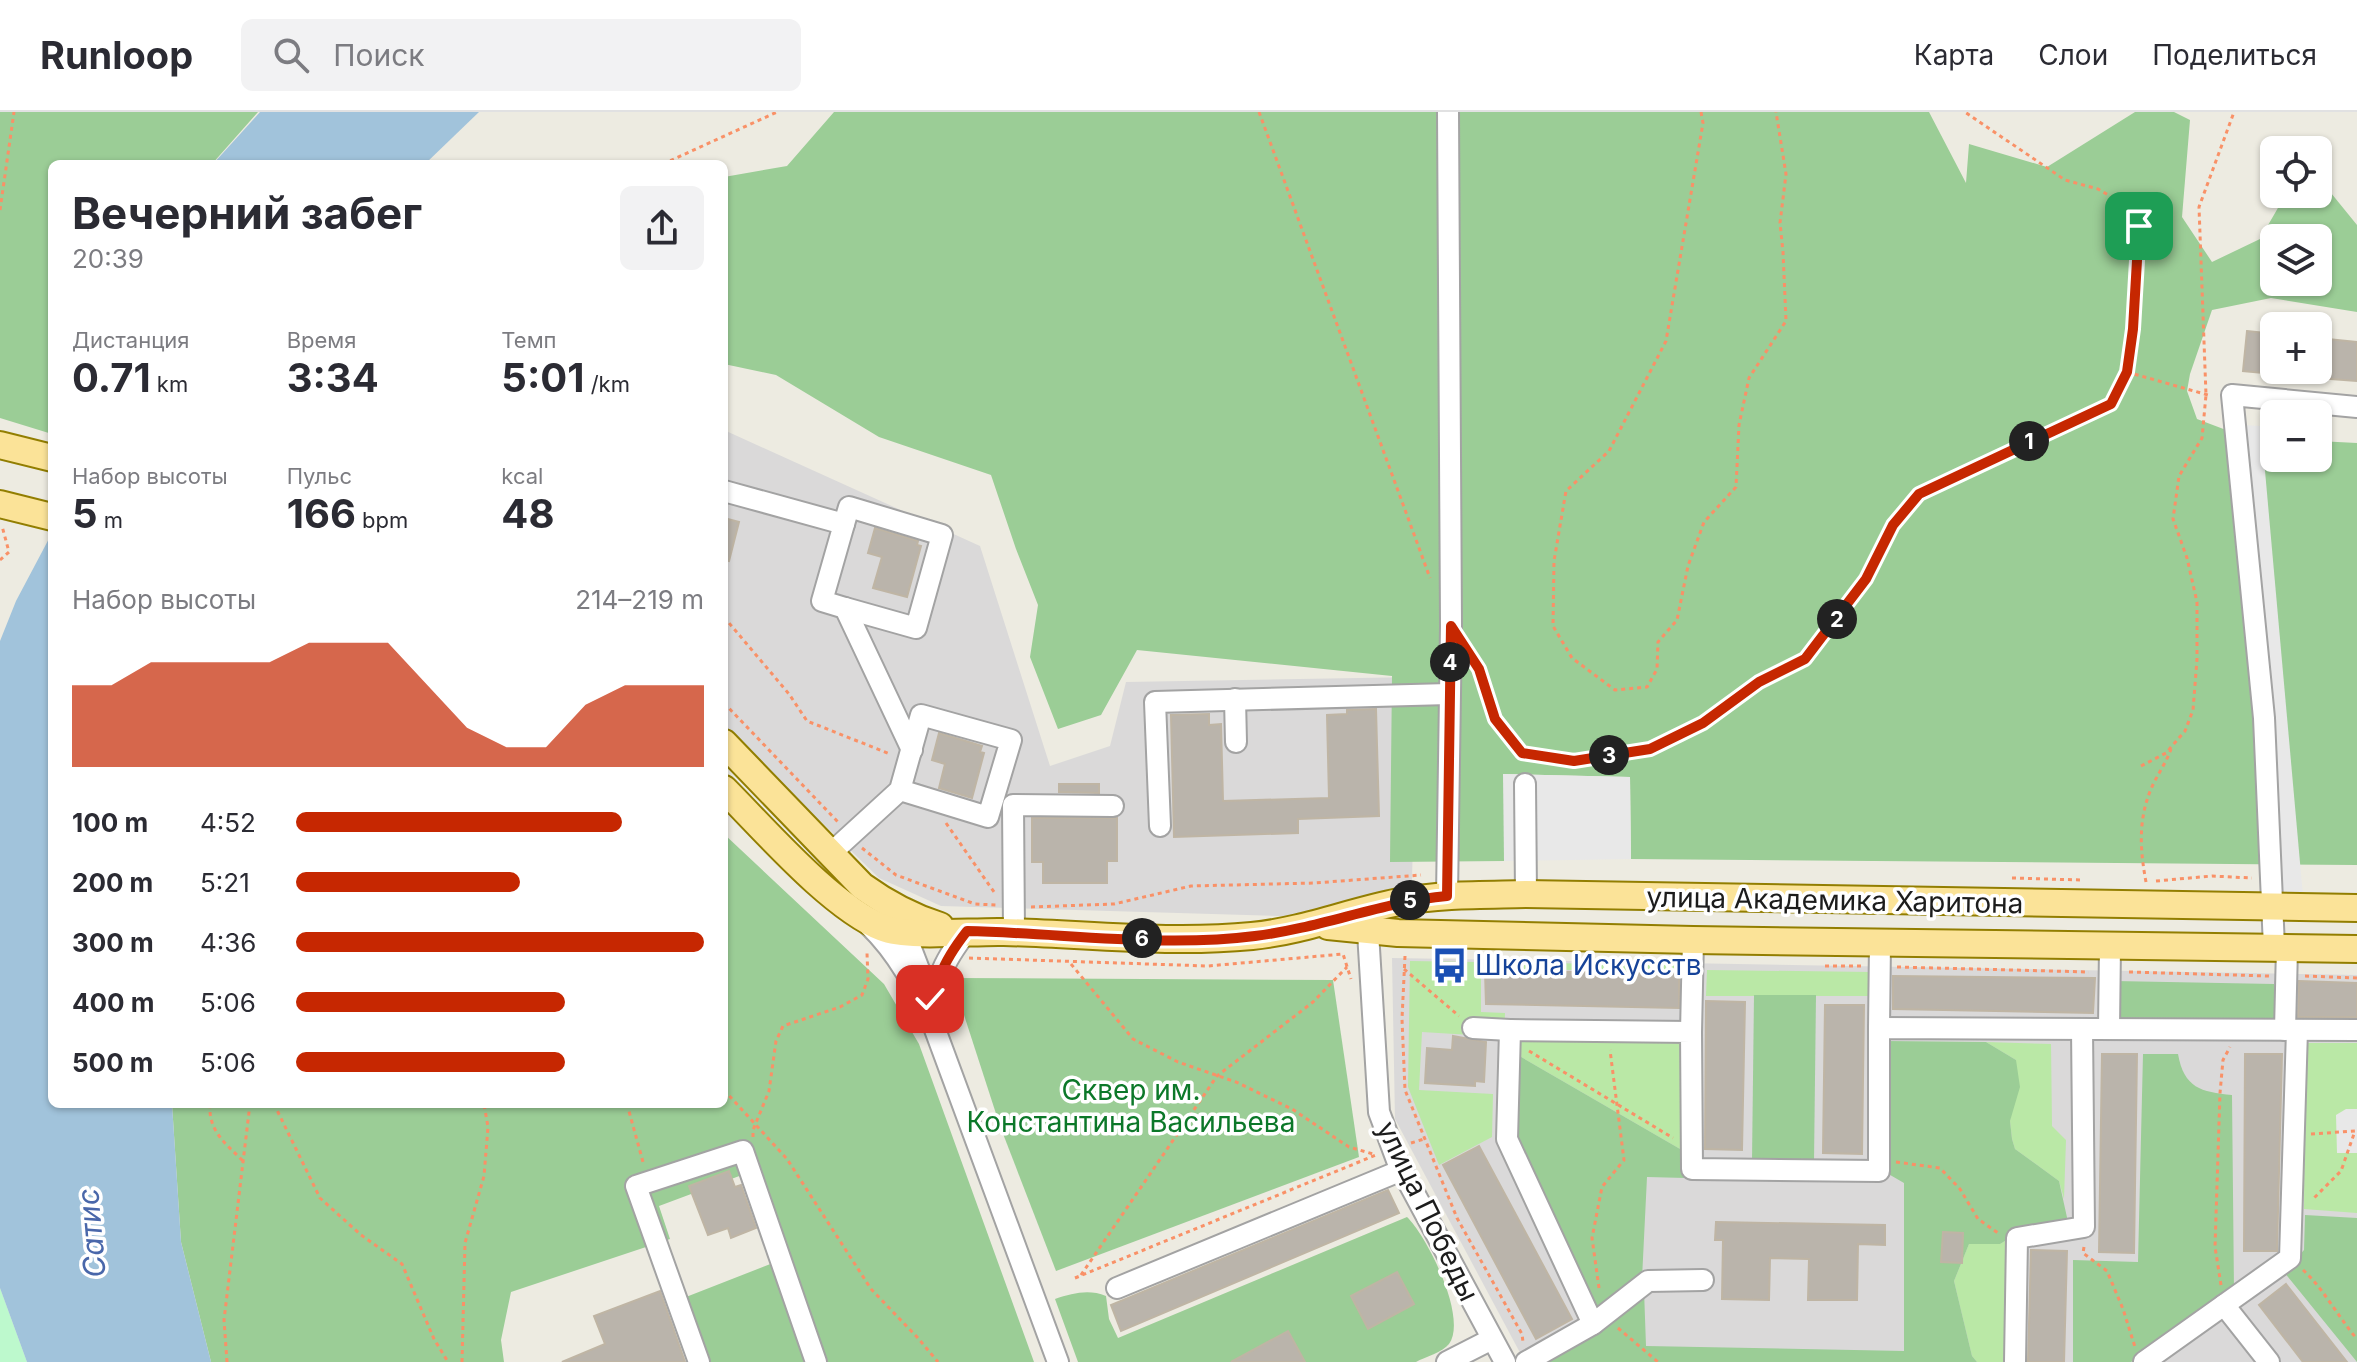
<!DOCTYPE html>
<html lang="ru">
<head>
<meta charset="utf-8">
<style>
  :root { --surface:#fff; --page:#f2f2f3; --text:#2b2b33; --muted:#7c7c81; --line:#e1e1e2; --accent:#c62701 }
  body { margin:0; font-family:Inter,sans-serif; background:var(--page); color:var(--text); height:100vh; display:flex; flex-direction:column; font-size:30px; white-space:nowrap }
  * { box-sizing:border-box; margin:0 }
  p { font-size:26px; color:var(--muted) }
  .icon { flex:none; width:44px; height:44px; fill:none; stroke:currentColor; stroke-width:2; stroke-linecap:round; stroke-linejoin:round }
  .map { position:relative; flex:1; overflow:hidden }
  .drawer { position:absolute; left:48px; top:48px; width:680px; height:948px; display:flex; flex-direction:column; background:var(--surface); border-radius:12px; box-shadow:0 2px 6px #0004 }
  .drawer>* { flex:none }
  .tools { position:absolute; left:2260px; top:24px; display:grid; gap:16px }
  .tools a { display:grid; place-items:center; width:72px; height:72px; border-radius:12px; background:var(--surface); box-shadow:0 2px 6px #0004; font-size:40px }
  .pin { position:absolute; display:grid; place-items:center; width:68px; height:68px; color:#fff; margin:-34px; border-radius:16px; box-shadow:0 4px 12px #0006 }
  .km { position:absolute; width:40px; height:40px; margin:-20px; border-radius:50%; background:#222; color:#fff; font-size:22px; line-height:40px; text-align:center }
  .round { display:grid; place-items:center; flex:none; width:84px; height:84px; border-radius:12px; background:var(--page) }
  .overview { display:flex; align-items:center; justify-content:space-between; height:136px; padding:0 24px }
  h1 { font-size:44px; font-weight:700; line-height:60px }
  .metrics { display:grid; grid-template-columns:repeat(3,1fr); gap:12px; height:136px; padding:8px 24px }
  .metrics div { display:grid; align-content:center }
  .metrics b { font-size:40px; font-weight:700 }
  .metrics small { font-size:22px; font-weight:400 }
  .metrics p { font-size:22px }
  .chart { height:224px; padding:16px 24px }
  .chart p { display:flex; justify-content:space-between }
  .chart svg { width:100%; height:144px; margin-top:8px; fill:var(--accent); opacity:.7 }
  ul { padding:0 24px; list-style:none; font-size:26px }
  li { display:grid; grid-template-columns:128px 96px 1fr; align-items:center; height:60px }
  li i { height:20px; border-radius:10px; background:var(--accent) }
  header { display:flex; align-items:center; gap:48px; box-sizing:border-box; height:112px; padding:0 40px; background:var(--surface); border-bottom:2px solid var(--line) }
  header strong { font-size:38px }
  nav { display:flex; gap:44px; margin-inline-start:auto; font-size:28px }
  .search { width:560px; height:72px; background:var(--page); display:flex; align-items:center; gap:20px; box-sizing:border-box; padding:0 28px; border-radius:12px; color:var(--muted); font-size:30px }
  .map>svg:first-child { display:block }
</style>
</head>
<body>
<header>
<strong>Runloop</strong>
<div class="search"><svg class="icon" aria-label="search" viewBox="0 0 24 24"><circle cx="10" cy="10" r="6"/><path d="M15 15l6 6"/></svg>Поиск</div>
<nav><a>Карта</a><a>Слои</a><a>Поделиться</a></nav>
</header>
<div class="map">
<svg width="2357" height="1250" viewBox="0 0 2357 1250">
  <rect width="100%" height="100%" fill="#edebe1"/>
  <g fill="#dad9d9">
    <path d="M724,318l256,116 70,220 60,-20 16,-64 291,-5 -6,243 -470,-14 -62,-28 -155,-151z"/>
    <path d="M1392,846l965,17v387h-832l-130,-243z"/>
  </g>
  <g fill="#bae8a6">
    <path d="M1410,849l276,4v6l-205,-2v43l24,1 -1,24 -82,-5 -3,58 74,4 -1,43 -53,28 -31,-78z"/>
    <path d="M1707,858l164,2v24h-165z"/>
    <path d="M1517,923l168,2 2,116 -171,-99z"/>
    <path d="M1986,930l65,2 1,82 14,14 -2,59 -5,-18 -44,-32 -3,-10 -2,-18 6,-61z"/>
    <path d="M2305,931h52v170l-53,-4z"/>
    <path d="M2008,1127l-1,123h-30l-5,-6 -18,-75 15,-37h31z"/>
  </g>
  <g fill="#9bcd96" fill-rule="evenodd">
    <path d="M0,0h258l-46,52h-160v270l-52,-16z"/>
    <path d="M834,0h1095l37,71 3,-39 78,23 88,-55h39l16,8 -8,97 30,45 48,-23 26,-45h32v-17l39,48v87l-86,-14 -59,12 -22,64 -3,17 10,28 45,17 32,2v20h44v-17l39,2v422l-726,-6 -1,-82 -126,-3v87l-114,1 2,-186 -255,-26 -36,65 -43,14 -28,-72 8,-52 -22,-56 -25,-74 -112,-38 -103,-62 -52,-11v-187l63,-11zM2274,126h44v44h-44z"/>
    <path d="M724,722l160,150 35,60 115,318h-325l-23,-65 87,-34 -31,-88 -83,31 11,33 -159,53 -10,48 3,22h-293l-30,-120 -9,-138h552z"/>
    <path d="M952,866l381,2 26,177 -303,114 -56,-145z"/>
    <path d="M2114,869l160,3v40l-161,-1z"/>
    <path d="M1754,883h62l-2,167 -62,-1z"/>
    <path d="M1885,929l101,1 30,18 4,27 -10,34 2,18 3,10 44,32 9,41 -50,11 -18,11h-31l-15,37 18,75 5,6h-435l102,-72 2,56 258,5v-168l-19,-11z"/>
    <path d="M1516,942l171,99 -1,25 -39,-1 -5,102 -46,38 -83,-180z"/>
    <path d="M2143,942h35c6,34 23,38 54,41l2,196 -103,71h-58v-102l65,2z"/>
    <path d="M2305,1103l52,3v144l-73,-90 20,-22z"/>
    <path d="M1407,1105c20,19 61,101 42,127 -6,8 -24,13 -33,18h-338l-23,-63c18,-6 34,-10 51,-3l3,23 9,19z"/>
  </g>
  <path fill="#bdf9cd" d="M0,1176l27,74h-27z"/>
  <g fill="#e8e8e8">
    <path d="M2241,313l20,1 42,470 -26,-1z"/>
    <path d="M1503,662l127,3 1,82 -127,2z"/>
    <path d="M2346,997h11v44h-20l-1,-38z"/>
  </g>
  <g fill="#a1c3db">
    <path d="M260,0h219l-54,52h-212z"/>
    <path d="M52,421v571h120l9,138 30,120h-184l-27,-74v-647l16,-40z"/>
  </g>
  <g fill="#bab4ab" stroke="#bfb5a4" stroke-width="2">
    <path d="M2247,219l27,3v40l-31,-3z"/>
    <path d="M2318,226l39,4v39l-39,-3z"/>
    <path d="M724,406l15,4 -10,39 -5,-1z"/>
    <path d="M875,416l43,13 -1,4 4,1 -14,51 -34,-9 9,-31 -14,-4z"/>
    <path d="M1376,597l3,107 -81,3v14l-124,4 -3,-122 38,-1v11l12,-1 2,77 106,-3 -2,-83 20,-1v-4z"/>
    <path d="M939,621l43,13 -2,6 4,1 -12,45 -33,-10 6,-24 -13,-4z"/>
    <path d="M1059,672h40v9l-40,-1z"/>
    <path d="M1032,706h85v43h-10v22h-64v-21h-11z"/>
    <path d="M1485,859l194,2v35l-193,-4z"/>
    <path d="M1893,864l202,2 -2,35 -200,-4z"/>
    <path d="M2299,869l58,2v34h-59z"/>
    <path d="M1706,889l39,1 -3,148 -37,-1z"/>
    <path d="M1825,893h39l-2,149 -39,-1z"/>
    <path d="M1453,924l33,6 -2,40 -9,-1v5l-50,-3 2,-35 25,2z"/>
    <path d="M2102,942h35l-3,199 -35,-1z"/>
    <path d="M2245,942h37l-5,197h-33z"/>
    <path d="M1479,1034l93,173 -36,20 -93,-174z"/>
    <path d="M729,1059l6,16 6,-2 15,43 -25,10 -3,-10 -20,7 -19,-49z"/>
    <path d="M1388,1078l11,23 -278,118 -10,-26z"/>
    <path d="M1716,1110l169,3v20l-27,-1 -1,56h-49l1,-41 -39,-1 -1,42 -47,-1 1,-59h-8z"/>
    <path d="M1943,1120l20,1 -1,30 -21,-1z"/>
    <path d="M2031,1138l36,1 -3,111h-36z"/>
    <path d="M1397,1160l17,32 -46,25 -17,-33z"/>
    <path d="M2286,1172l61,78h-44l-44,-57z"/>
    <path d="M660,1179l25,71h-123l43,-18 -11,-28z"/>
    <path d="M1288,1219l17,31h-74z"/>
  </g>
  <g fill="none" stroke-linecap="round" stroke-linejoin="round">
    <defs>
      <g id="minor">
        <path d="M724,379l120,33 -22,77 23,7 67,142"/>
        <path d="M844,412l5,-17 93,28 -26,93 -71,-20"/>
        <path d="M1235,587l1,43"/>
        <path d="M1525,672l1,110"/>
        <path d="M1160,714l-5,-124 294,-8"/>
        <path d="M830,742l70,-64 21,-75 90,25 -23,77 -88,-27"/>
        <path d="M1447,784l4,-270 -3,-514"/>
        <path d="M898,811l7,10 20,52"/>
        <path d="M869,813c30,29 46,62 64,99l125,338"/>
        <path d="M1014,820l-1,-127 100,1"/>
        <path d="M1368,820l11,180 19,51 107,199"/>
        <path d="M2274,835l-10,-229 -32,-323 125,12"/>
        <path d="M933,912c4,-45 6,-57 34,-93"/>
        <path d="M1473,916l37,2"/>
        <path d="M1879,916l1,-85"/>
        <path d="M2109,917l1,-83"/>
        <path d="M2285,918l2,-82"/>
        <path d="M1691,920l2,-92"/>
        <path d="M1117,1176l285,-118"/>
        <path d="M2224,1193l45,57"/>
        <path d="M1593,1212l55,-43 55,-1"/>
        <path d="M699,1250l-63,-176 107,-35 73,211"/>
        <path d="M1447,1250l45,-23"/>
        <path d="M1526,1250l67,-38 -86,-185 3,-109 181,2 1,137 187,2v-143l478,2"/>
        <path d="M2015,1250l2,-124 67,-11 -2,-198"/>
        <path d="M2144,1250l146,-104 7,-228"/>
      </g>
      <g id="major">
        <path d="M0,333l52,13"/>
        <path d="M0,392l52,13"/>
        <path d="M724,631l138,143c25,18 49,31 78,40"/>
        <path d="M724,677c41,41 107,118 159,139 25,10 90,3 121,4 82,2 165,12 248,4 51,-5 97,-24 147,-34 42,-8 85,-7 127,-8l831,14"/>
        <path d="M1328,814l70,7 295,7 664,9"/>
      </g>
    </defs>
    <use href="#minor" stroke="#a3a3a3" stroke-width="24"/>
    <use href="#major" stroke="#927e01" stroke-width="30"/>
    <g stroke="#f99167" stroke-width="3" stroke-dasharray="4 4" stroke-linecap="butt">
      <path d="M1259,0l171,466"/>
      <path d="M1701,0l2,11 -37,218 -57,110 -43,40 -12,70 -1,65 19,32 43,32 32,-3 10,-18 1,-27 19,-22 11,-54 16,-44 32,-35 3,-62 10,-47 37,-57 -3,-69 -3,-29 6,-49 -10,-62"/>
      <path d="M663,52l114,-52"/>
      <path d="M0,98l14,-98"/>
      <path d="M2127,260l81,23"/>
      <path d="M0,448l9,-8 -7,-26"/>
      <path d="M724,505l65,77 18,27 83,33"/>
      <path d="M1470,543l9,14 16,50 27,34 52,8 76,-12 53,-26 56,-41 46,-23 61,-80 27,-54 26,-31 192,-90 16,-32 6,-43 6,-103 -14,-21 -27,-16 -33,-9 -100,-68"/>
      <path d="M724,591l114,119"/>
      <path d="M2141,654l25,-13 19,-22 8,-21 4,-51v-57l-10,-44 -14,-39 6,-43 23,-38 4,-43 -7,-188 35,-95"/>
      <path d="M946,711l48,69"/>
      <path d="M862,736l34,27 79,29 21,1"/>
      <path d="M2012,766l69,2"/>
      <path d="M2156,769l56,-5 40,2"/>
      <path d="M2146,770c-6,-32 -8,-62 5,-93 6,-14 15,-26 20,-40"/>
      <path d="M1031,795l83,-3 77,-18 123,-3 107,-8"/>
      <path d="M1405,844l-3,63 3,71 52,128 65,116 1,8"/>
      <path d="M969,846l239,8 135,-12 8,25"/>
      <path d="M1071,852l62,75 45,23 58,20 56,27 57,38 24,7"/>
      <path d="M1825,854h36"/>
      <path d="M1897,855l192,5"/>
      <path d="M1404,857l55,47"/>
      <path d="M2129,860l140,4"/>
      <path d="M2305,864l52,2"/>
      <path d="M1529,939l144,87"/>
      <path d="M724,978l63,69 84,130 46,48 21,25"/>
      <path d="M210,992c-2,27 16,40 33,57"/>
      <path d="M274,992l46,94 41,37 41,29 32,75 14,23"/>
      <path d="M627,992l16,58"/>
      <path d="M2311,1022l44,-3 -14,40 -29,29"/>
      <path d="M753,1025v-7l16,-39 7,-50 7,-15 57,-19 22,-12 6,-16 -1,-26"/>
      <path d="M1411,1031l13,-4"/>
      <path d="M1896,1050l44,6 20,21 18,30 20,14"/>
      <path d="M2084,1135l-1,6 24,18 16,38 12,38"/>
      <path d="M2303,1158c21,19 35,47 54,69"/>
      <path d="M1081,1163l136,-199 96,-74 34,-35"/>
      <path d="M1075,1166l301,-123"/>
      <path d="M2221,1173l-6,-38 5,-154 3,-33 7,-13"/>
      <path d="M1599,1176l-7,-50 10,-51 22,-27 -14,-110"/>
      <path d="M1618,1216l40,34"/>
      <path d="M227,1250l-3,-42 26,-216"/>
      <path d="M462,1250l3,-119 19,-67 4,-49 -4,-23"/>
    </g>
    <use href="#minor" stroke="#fff" stroke-width="20"/>
    <use href="#major" stroke="#fbe398" stroke-width="26"/>
  </g>
  <g fill="none" stroke-linecap="round" stroke-linejoin="round">
    <defs>
      <path id="route" d="M930,887l3,25c4,-45 6,-57 34,-93 95,2 195,17 288,5 66,-8 127,-34 192,-40l4,-270 28,43 16,50 27,34 52,8 76,-12 53,-26 56,-41 46,-23 61,-80 27,-54 26,-31 192,-90 16,-32 6,-43 6,-103"/>
    </defs>
    <use href="#route" stroke="#fff" stroke-width="16"/>
    <use href="#route" stroke="#c62701" stroke-width="10"/>
  </g>
  <defs>
    <symbol id="bus-bare" viewBox="-9 -9 18 18"><path d="M-5-6H5V4H4V6H2V4H-2V6H-4V4H-5ZM-3.5-4V0h7V-4ZM-3.5 1.2v1.5H-2V1.2ZM2 1.2v1.5H3.5V1.2Z" fill="#1a4fb4" stroke="#fff" stroke-width="2.5" paint-order="stroke"/></symbol>
  </defs>
  <g fill-rule="evenodd">
    <use href="#bus-bare" x="1424" y="828" width="51" height="51"/>
  </g>
  <g text-anchor="middle" dominant-baseline="central" stroke-width="7" stroke-linejoin="round" paint-order="stroke">
    <g font-size="28" fill="#1c1c1c" stroke="#fff">
      <text transform="translate(1835 788) rotate(1)">улица Академика Харитона</text>
      <text transform="translate(1428 1099) rotate(64)">улица Победы</text>
    </g>
    <g font-size="28" fill="#164399" stroke="#fff" text-anchor="start">
      <text x="1475" y="853">Школа Искусств</text>
    </g>
    <g font-size="28" fill="#0c7829" stroke="#fff">
      <text x="1131" y="978">Сквер им.<tspan x="1131" dy="32">Константина Васильева</tspan></text>
    </g>
    <g font-size="30" font-style="italic" fill="#4967aa" stroke="#fff">
      <text transform="translate(91 1121) rotate(-95)">Сатис</text>
    </g>
  </g>
</svg>
<div class="tools">
<a><svg class="icon" aria-label="locate" viewBox="0 0 24 24"><circle cx="12" cy="12" r="6"/><path d="M12 2v4M12 18v4M2 12h4M18 12h4"/></svg></a>
<a><svg class="icon" aria-label="layers" viewBox="0 0 24 24"><path d="M12 4l9 5-9 5-9-5zM3 14l9 5 9-5"/></svg></a>
<a>+</a>
<a>−</a>
</div>
<div class="pin" style="left:2139px;top:114px;background:#1e9e55"><svg class="icon" aria-label="arrive" viewBox="0 0 24 24"><path d="M6 21V4h12l-3 4 3 4H6"/></svg></div>
<div class="pin" style="left:930px;top:887px;background:#d93025"><svg class="icon" aria-label="check" viewBox="0 0 24 24"><path d="M5 12l5 5 9-10"/></svg></div>
<b class="km" style="left:2029px;top:329px">1</b>
<b class="km" style="left:1837px;top:507px">2</b>
<b class="km" style="left:1609px;top:643px">3</b>
<b class="km" style="left:1450px;top:550px">4</b>
<b class="km" style="left:1410px;top:788px">5</b>
<b class="km" style="left:1142px;top:826px">6</b>
<section class="drawer">
<div class="overview"><div><h1>Вечерний забег</h1><p>20:39</p></div><a class="round"><svg class="icon" aria-label="share" viewBox="0 0 24 24"><path d="M12 15V3M7 8l5-5 5 5M5 13v7h14v-7"/></svg></a></div>
<div class="metrics">
<div><p>Дистанция</p><b>0.71<small> km</small></b></div>
<div><p>Время</p><b>3:34</b></div>
<div><p>Темп</p><b>5:01<small> /km</small></b></div>
</div>
<div class="metrics">
<div><p>Набор высоты</p><b>5<small> m</small></b></div>
<div><p>Пульс</p><b>166<small> bpm</small></b></div>
<div><p>kcal</p><b>48</b></div>
</div>
<div class="chart"><p><span>Набор высоты</span>214–219 m</p>
<svg viewBox="0 0 160 44" preserveAspectRatio="none"><path d="M0 44V19L10 19L20 12L30 12L40 12L50 12L60 6L70 6L80 6L90 19L100 32L110 38L120 38L130 25L140 19L150 19L160 19V44z"/></svg>
</div>
<ul>
<li><b>100 m</b>4:52<i style="width:80%"></i></li>
<li><b>200 m</b>5:21<i style="width:55%"></i></li>
<li><b>300 m</b>4:36<i style="width:100%"></i></li>
<li><b>400 m</b>5:06<i style="width:66%"></i></li>
<li><b>500 m</b>5:06<i style="width:66%"></i></li>
</ul>
</section>
</div>
</body>
</html>
